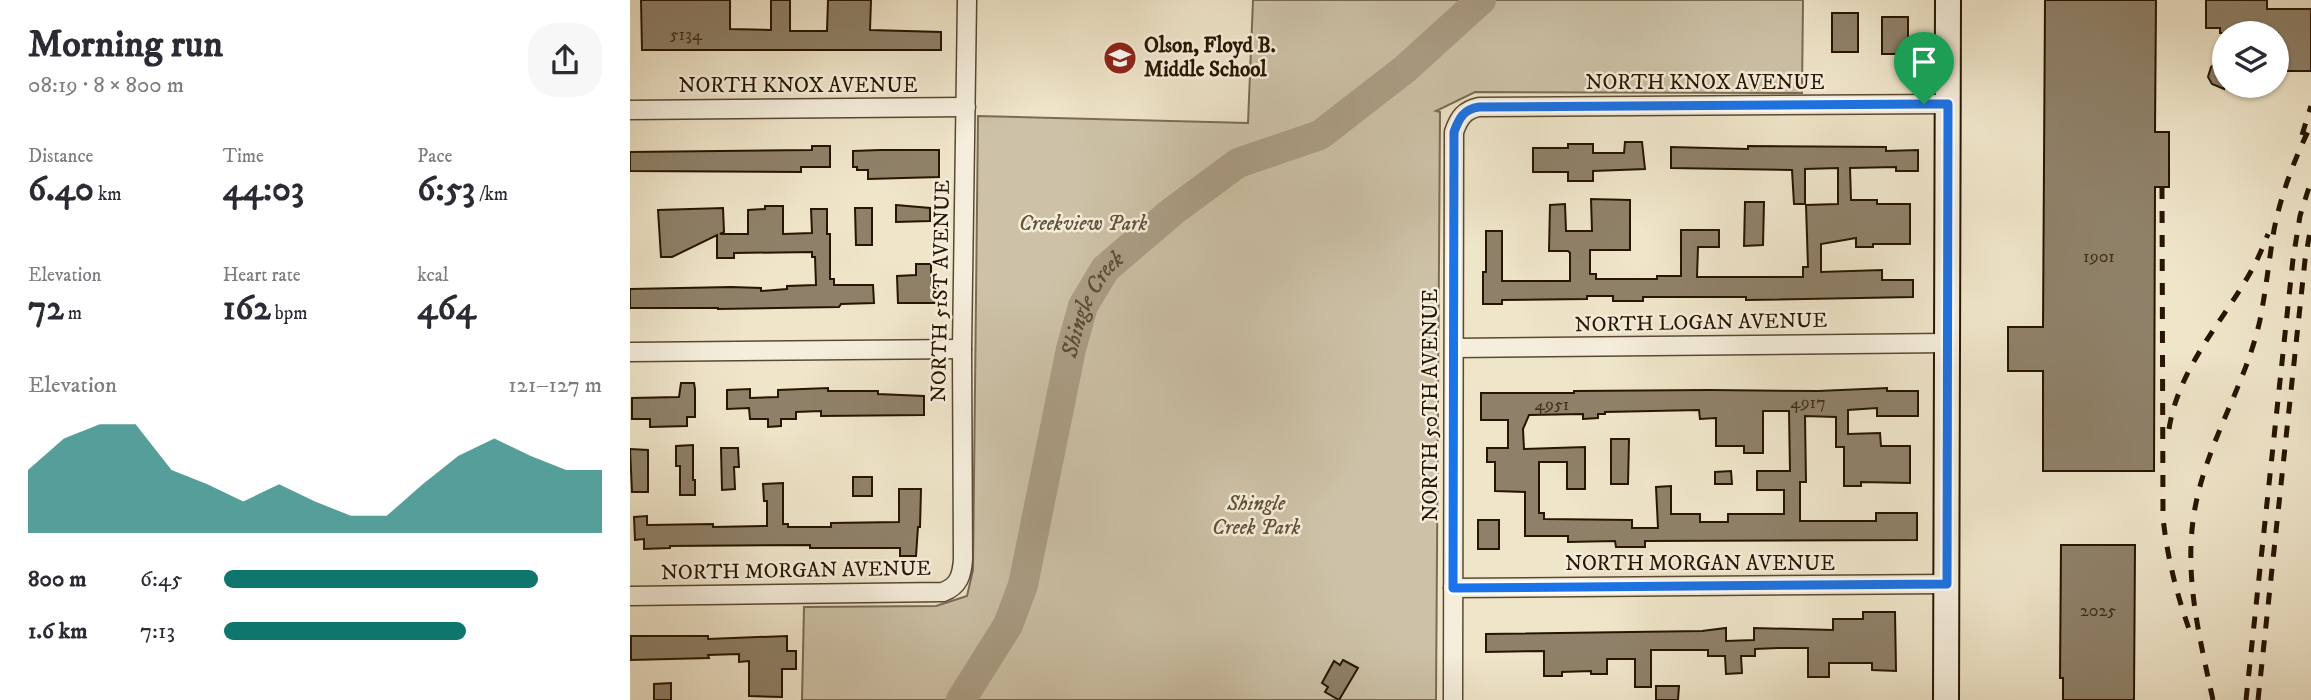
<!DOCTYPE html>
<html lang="en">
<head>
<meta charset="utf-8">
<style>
  :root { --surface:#fff; --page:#f7f7f7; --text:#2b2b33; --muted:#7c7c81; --accent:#0f766e }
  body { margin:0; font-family:"IM FELL DW Pica",serif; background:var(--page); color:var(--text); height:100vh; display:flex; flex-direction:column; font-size:26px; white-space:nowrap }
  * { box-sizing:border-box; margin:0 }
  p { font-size:23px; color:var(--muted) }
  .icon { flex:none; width:38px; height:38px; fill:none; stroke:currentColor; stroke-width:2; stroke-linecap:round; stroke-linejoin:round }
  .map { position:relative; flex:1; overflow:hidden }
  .drawer { display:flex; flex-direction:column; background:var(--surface); width:630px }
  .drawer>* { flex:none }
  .buttons { position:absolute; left:1582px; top:21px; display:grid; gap:14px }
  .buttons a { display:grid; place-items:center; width:77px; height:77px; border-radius:50%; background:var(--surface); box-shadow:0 2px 5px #0004; font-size:35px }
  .pin { position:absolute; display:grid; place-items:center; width:60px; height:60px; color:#fff; margin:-72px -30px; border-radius:50% 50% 50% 0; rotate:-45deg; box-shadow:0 0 7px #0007 }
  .pin .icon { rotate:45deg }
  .round { display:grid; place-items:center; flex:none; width:74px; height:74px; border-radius:28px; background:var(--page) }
  .head { display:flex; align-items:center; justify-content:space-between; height:119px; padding:0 28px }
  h1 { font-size:38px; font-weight:700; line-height:52px }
  .stats { display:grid; grid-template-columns:repeat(3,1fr); gap:10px; height:119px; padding:7px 28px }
  .stats div { display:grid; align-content:center }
  .stats b { font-size:35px; font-weight:700 }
  .stats small { font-size:19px; font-weight:400 }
  .stats p { font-size:19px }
  .chart { height:196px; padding:14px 28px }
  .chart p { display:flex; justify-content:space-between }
  .chart svg { width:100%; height:126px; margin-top:7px; fill:var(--accent); opacity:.7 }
  ul { padding:0 28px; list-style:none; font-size:23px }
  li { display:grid; grid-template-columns:112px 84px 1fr; align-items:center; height:52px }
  li i { height:18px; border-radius:9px; background:var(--accent) }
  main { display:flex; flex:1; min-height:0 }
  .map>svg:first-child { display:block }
</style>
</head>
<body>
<main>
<section class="drawer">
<div class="head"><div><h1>Morning run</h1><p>08:19 · 8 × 800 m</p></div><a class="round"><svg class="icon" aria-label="share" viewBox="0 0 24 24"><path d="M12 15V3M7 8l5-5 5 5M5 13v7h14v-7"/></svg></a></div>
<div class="stats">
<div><p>Distance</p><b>6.40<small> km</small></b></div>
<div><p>Time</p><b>44:03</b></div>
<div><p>Pace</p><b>6:53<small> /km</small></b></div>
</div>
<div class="stats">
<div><p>Elevation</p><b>72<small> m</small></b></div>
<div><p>Heart rate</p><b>162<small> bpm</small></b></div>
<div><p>kcal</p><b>464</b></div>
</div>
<div class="chart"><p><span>Elevation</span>121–127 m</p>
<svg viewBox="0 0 160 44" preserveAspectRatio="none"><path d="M0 44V22L10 11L20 6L30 6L40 22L50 27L60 33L70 27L80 33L90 38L100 38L110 27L120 17L130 11L140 17L150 22L160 22V44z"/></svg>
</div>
<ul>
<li><b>800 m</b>6:45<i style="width:83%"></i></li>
<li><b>1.6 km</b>7:13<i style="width:64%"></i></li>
</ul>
</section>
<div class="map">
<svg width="1681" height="700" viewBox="0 0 1681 700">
  <rect width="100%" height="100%" fill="#efe5c9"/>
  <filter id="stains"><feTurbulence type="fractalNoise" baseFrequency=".00286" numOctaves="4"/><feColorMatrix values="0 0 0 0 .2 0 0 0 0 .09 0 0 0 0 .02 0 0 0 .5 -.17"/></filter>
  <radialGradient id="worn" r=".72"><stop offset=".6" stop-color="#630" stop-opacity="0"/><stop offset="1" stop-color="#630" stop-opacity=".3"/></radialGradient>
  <path fill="#cdc2a7" stroke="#7a6c54" stroke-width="2" d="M623,0h550l-1,93 -327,-1 -39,19 4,1 -4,588h-634l2,-93 132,-1 31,-10 6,-26 5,-454 270,7z"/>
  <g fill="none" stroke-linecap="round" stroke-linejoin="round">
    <path stroke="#ab9e85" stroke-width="30" id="s1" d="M331,700l47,-75 15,-40 48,-236 12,-43 22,-37 68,-58 65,-48 82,-28 85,-66 76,-69"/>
  </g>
  <g fill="#8f8169" stroke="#271500" stroke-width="2" fill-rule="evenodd">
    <path d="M11,0h89v29l41,1v-30h19v31h37l1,-31h43l-1,30 71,2v18h-299z"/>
    <path d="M1415,0h111l-1,132h14v55h-14l-1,284h-111v-100h-35v-44h35z"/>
    <path d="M1576,0h61v9h44v62h-32l-1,-38h-58v-5h-14z"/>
    <rect x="1202" y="13" width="26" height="39"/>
    <rect x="1252" y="17" width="26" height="37"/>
    <path d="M1594,59v30l-12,-5 -4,-7 3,-10z"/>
    <path d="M995,142h17l3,27 -52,2v10h-25v-9h-35v-24h35v-4h25v9h31z"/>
    <path d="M182,146h18v21h-29v5l-171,-1v-19l182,-2z"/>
    <path d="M1118,146l138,1v4l32,-1v21h-22v-4l-46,1 1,32h26v4h33v40h-37v3h-17v-9l-35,6v28l61,-2v10h31v17l-167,3v-3h-103v4h-30v-5h-26v3l-85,1v4h-19v-32h3v-41h16v50h68v-28l-2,-2h-19l1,-46 15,-1 1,27h26l-1,-32 39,1v50h-40v24h6v5h61v-3h24v-46h38v17h-21l-1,30h106v-10h5l-2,-62 32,-1v-36l-33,1v35h-11l-2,-34 -121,-2v-21l77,2z"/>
    <path d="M250,150h59v27l-71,2v-9h-11v-3h-4v-16z"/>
    <path d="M1115,202h19l-1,43 -19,1z"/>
    <path d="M266,205l34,3v13l-34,1z"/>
    <path d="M135,206h18v28l29,-1 -1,-24h16v25h3v45h4v6h39l1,18 -33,1 -2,3 -121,2v-1h-88v-19l101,-2 30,1v3l26,-2v-3l29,-1 -1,-28h-3v-5l-78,1v5h-17v-23l-45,22h-11l-3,-47 65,-2 1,24 -4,2h28v-24l17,-1z"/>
    <path d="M225,208h17v37h-16z"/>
    <path d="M286,264h15v22h7v17h-40l-1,-27 19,-1z"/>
    <path d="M51,383h13l1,6v28h-8v9l-37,1v-8h-18v-21l47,-1z"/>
    <path d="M198,388v3h50v3l46,2v19l-103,1v-5l-25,1v7h-15v7l-13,1v-8h-18l-1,-11 -22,1v-19l23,-1v9l28,-1v-7z"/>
    <path d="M1257,388v3h31v25h-41v-8l-29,2v24l32,-1 1,13h29v37l-49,-1v4h-17v-39h-8v-30l-31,-1 1,66h-6v39h76v-8h41v27l-272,1v6h-29l-1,-6 -47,1v-6h-43v-44l-30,-1v-29h-8v-14h21v-28h-27v-27h93v-2l136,-1 108,1zM1069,410l1,9 16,-1v28h28v7h19v-42h26l1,60h-33v19h27v24h-56v8h-28v-8h-29v-28l-15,1 2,41h-26v-8l-88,-1v-6h-5v-51h28v27h18v-42l-61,2 -1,-20 6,-14 54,-1v5l15,-1v-4h7v-2z"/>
    <path d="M981,439h18l-1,45h-17z"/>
    <path d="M63,445v35h2v15h-15v-29h-4v-20z"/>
    <path d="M91,448h17l1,19h-5l1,22 -13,1z"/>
    <path d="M0,449l18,1v42h-16z"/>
    <path d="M1101,471l1,13h-17v-12z"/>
    <rect x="223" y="477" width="19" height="19"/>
    <path d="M153,483v41h5v3h43v-4l68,-1v-33h22l-1,38h-2l-2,29h-16v-8h-90v-3l-140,1v2l-26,1v-10l-9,1 -1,-23 13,-1v9l66,-1v3l54,-1v-25h-3l-1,-17z"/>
    <rect x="848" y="520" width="21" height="29"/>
    <path d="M1431,545h74l-1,155h-71v-22h-3z"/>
    <path d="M1233,612h32l1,59 -24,-1v-7h-43v14h-21v-29h-30l-23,1v7h-14l1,17 -16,1 -1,-18h-17v-6h-57v37h-16v-28h-28v15h-16v-3l-29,1v4h-18v-25l-58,1v-18l216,-3 24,-3v13l28,-1v-12l79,2v-11h30z"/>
    <path d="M1,636h77v3l79,-3v15h9v18h-14v28l-33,-1v-35l-10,1v-8l-31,1 1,3 -78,2z"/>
    <path d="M713,660l15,8 -19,32 -14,-8 3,-5 -6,-4 12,-22 6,4z"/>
    <path d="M41,683v17h-17v-16z"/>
    <path d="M1026,686h23l-1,14h-22z"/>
  </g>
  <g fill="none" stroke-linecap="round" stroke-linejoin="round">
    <defs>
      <g id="street">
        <path d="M0,110l336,-3"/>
        <path d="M824,348l493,-5"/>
        <path d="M0,352l332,-3"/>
        <path d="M823,588l494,-4"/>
        <path d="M0,596l313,-4c16,-6 19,-17 20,-33l-1,-210 5,-349"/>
        <path d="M823,700l1,-568c5,-14 10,-22 25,-25l469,-3"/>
      </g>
      <path id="secondary" d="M1316,700l2,-700"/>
    </defs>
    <use href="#street" stroke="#594932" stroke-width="21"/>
    <use href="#secondary" stroke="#271500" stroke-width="28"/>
    <use href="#street" stroke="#f5eedc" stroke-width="18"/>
    <use href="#secondary" stroke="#f5eedc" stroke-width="24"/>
    <g stroke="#271500" stroke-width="5" stroke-dasharray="12 12" stroke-linecap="butt">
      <path d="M1672,135l9,-29"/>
      <path d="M1532,187l1,331c5,43 13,73 27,114"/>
      <path d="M1539,429c10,-64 57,-110 86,-165 5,-10 9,-20 13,-30"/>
      <path d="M1583,700c-15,-70 -33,-138 -14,-210 15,-59 48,-111 61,-170 6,-30 9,-60 14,-90 7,-36 21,-72 37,-105"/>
      <path d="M1616,700l47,-441 7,-43 11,-35"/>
      <path d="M1628,700l47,-440 6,-34"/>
    </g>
  </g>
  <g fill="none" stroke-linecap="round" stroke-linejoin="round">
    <defs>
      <path id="route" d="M1294,104h24l-1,480 -494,4 1,-456c5,-14 10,-23 25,-25z"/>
    </defs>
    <use href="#route" stroke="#fff" stroke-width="14"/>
    <use href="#route" stroke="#1a73e8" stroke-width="9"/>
  </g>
  <defs>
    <symbol id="school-disc" viewBox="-11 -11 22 22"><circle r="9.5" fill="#8f2418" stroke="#f5eedc"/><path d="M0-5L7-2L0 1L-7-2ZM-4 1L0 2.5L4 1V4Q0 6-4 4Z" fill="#fff"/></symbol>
  </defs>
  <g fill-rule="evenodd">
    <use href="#school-disc" x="471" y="39" width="38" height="38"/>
  </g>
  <g text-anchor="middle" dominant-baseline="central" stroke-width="5" stroke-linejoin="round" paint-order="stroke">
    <g font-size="18" fill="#41301a">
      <text x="56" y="35">5134</text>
      <text x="1469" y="257">1901</text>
      <text x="1178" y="403">4917</text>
      <text x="922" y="405">4951</text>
      <text x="1468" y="611">2025</text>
    </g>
    <g font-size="21" font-weight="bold" fill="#271500" stroke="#f5eedc" text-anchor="start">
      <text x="514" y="46">Olson, Floyd B.<tspan x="514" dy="24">Middle School</tspan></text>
    </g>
    <g font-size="21" fill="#271500" stroke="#f5eedc">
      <text x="1075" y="83">NORTH KNOX AVENUE</text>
      <text x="168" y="86">NORTH KNOX AVENUE</text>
      <text transform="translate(311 291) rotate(-89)">NORTH 51ST AVENUE</text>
      <text transform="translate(1071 323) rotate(-1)">NORTH LOGAN AVENUE</text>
      <text transform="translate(801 405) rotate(-90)">NORTH 50TH AVENUE</text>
      <text x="1070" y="564">NORTH MORGAN AVENUE</text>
      <text transform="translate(166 571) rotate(-1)">NORTH MORGAN AVENUE</text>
    </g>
    <g font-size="21" font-style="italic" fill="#61523a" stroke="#f5eedc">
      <text x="453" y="224">Creekview Park</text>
      <text x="626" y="504">Shingle<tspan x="626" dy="24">Creek Park</tspan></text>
    </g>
    <g font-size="23" font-style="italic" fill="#5c4c35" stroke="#f5eedc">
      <text stroke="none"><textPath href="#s1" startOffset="422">Shingle Creek</textPath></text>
    </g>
  </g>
  <rect width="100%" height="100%" filter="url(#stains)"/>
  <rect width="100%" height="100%" fill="url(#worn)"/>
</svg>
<div class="buttons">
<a><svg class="icon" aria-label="layers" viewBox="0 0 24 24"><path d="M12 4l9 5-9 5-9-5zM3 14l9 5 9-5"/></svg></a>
</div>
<div class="pin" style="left:1294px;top:104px;background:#1e9e55"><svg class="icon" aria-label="arrive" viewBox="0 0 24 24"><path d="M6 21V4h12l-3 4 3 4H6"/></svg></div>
</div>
</main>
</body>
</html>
